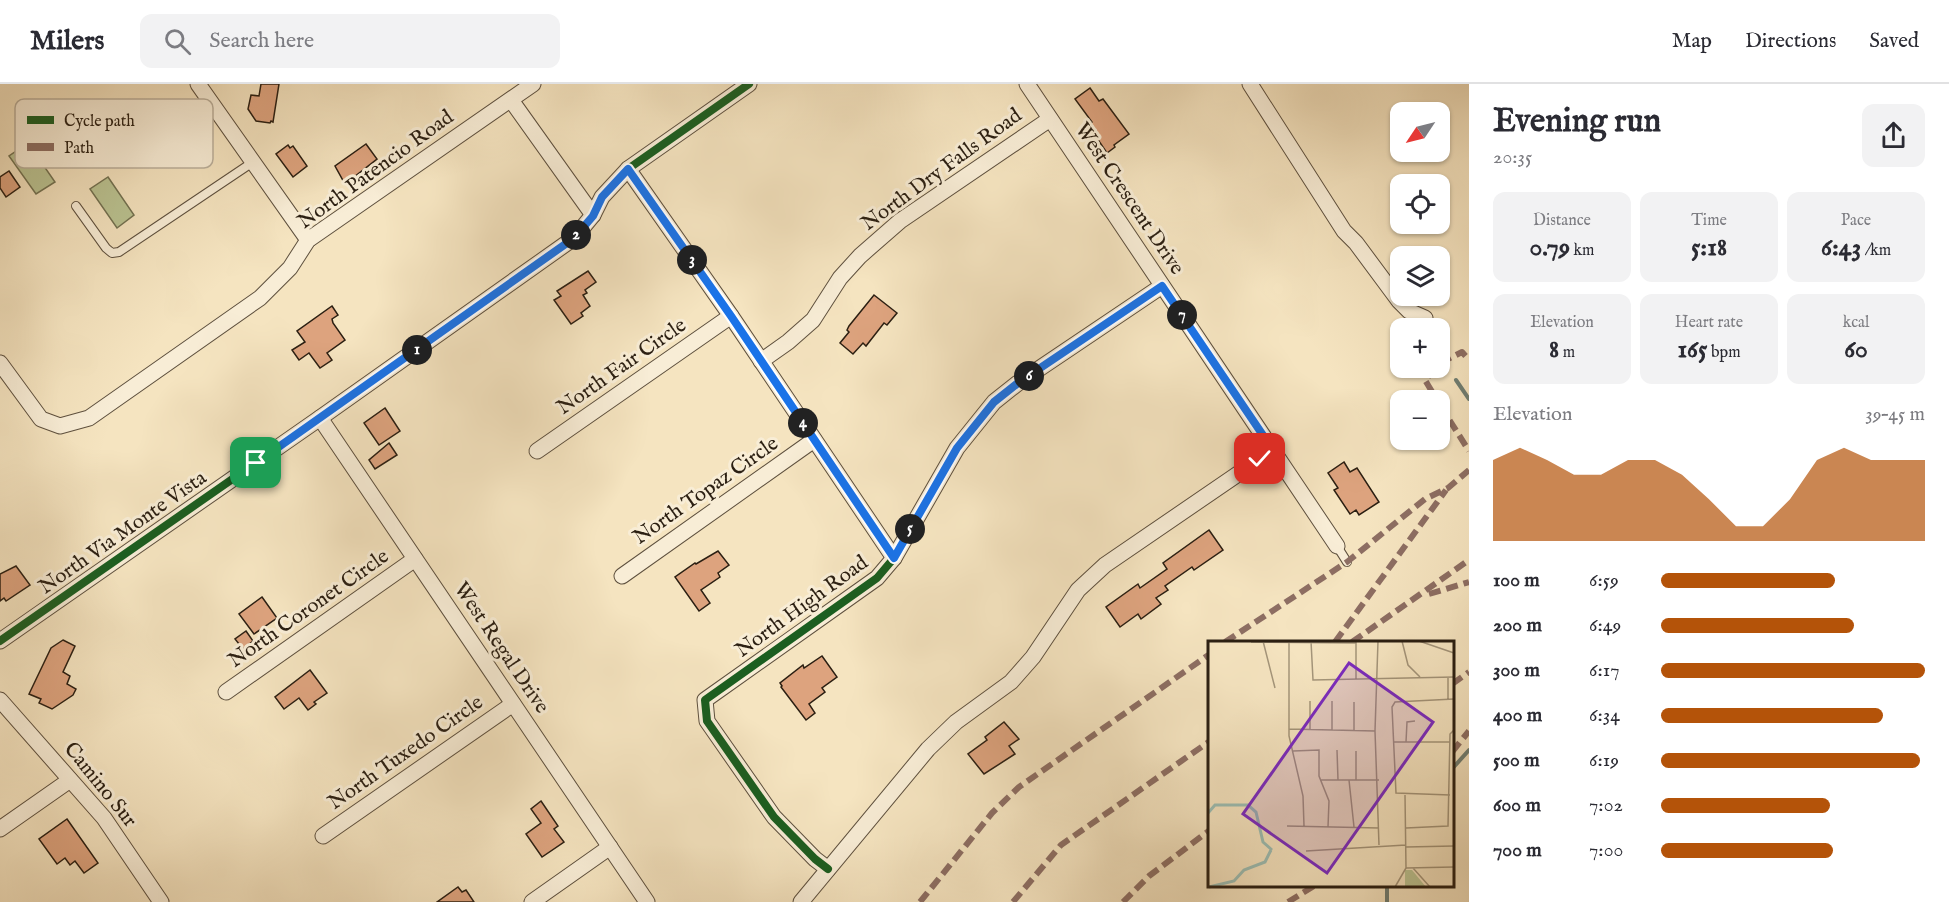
<!DOCTYPE html>
<html lang="en">
<head>
<meta charset="utf-8">
<style>
  :root { --surface:#fff; --page:#f2f2f3; --text:#2b2b33; --muted:#7c7c81; --line:#e1e1e2; --accent:#b45309 }
  body { margin:0; font-family:"IM FELL English",serif; background:var(--page); color:var(--text); height:100vh; display:flex; flex-direction:column; font-size:22px; white-space:nowrap }
  * { box-sizing:border-box; margin:0 }
  p { font-size:20px; color:var(--muted) }
  .icon { flex:none; width:33px; height:33px; fill:none; stroke:currentColor; stroke-width:2; stroke-linecap:round; stroke-linejoin:round }
  .map { position:relative; flex:1; overflow:hidden }
  .panel { display:flex; flex-direction:column; background:var(--surface); width:480px }
  .panel>* { flex:none }
  .needle { width:39px; rotate:235deg }
  .controls { position:absolute; left:1390px; top:18px; display:grid; gap:12px }
  .controls a { display:grid; place-items:center; width:60px; height:60px; border-radius:12px; background:var(--surface); box-shadow:0 2px 4px #0004; font-size:30px }
  .pin { position:absolute; display:grid; place-items:center; width:51px; height:51px; color:#fff; margin:-26px; border-radius:12px; box-shadow:0 3px 9px #0006 }
  .km { position:absolute; width:30px; height:30px; margin:-15px; border-radius:50%; background:#222; color:#fff; font-size:16px; line-height:30px; text-align:center }
  .round { display:grid; place-items:center; flex:none; width:63px; height:63px; border-radius:12px; background:var(--page) }
  .overview { display:flex; align-items:center; justify-content:space-between; height:102px; padding:0 24px }
  h1 { font-size:33px; font-weight:800; line-height:45px }
  .stats { display:grid; grid-template-columns:repeat(3,1fr); gap:9px; height:102px; padding:6px 24px }
  .stats div { display:grid; align-content:center; border-radius:12px; background:var(--page); text-align:center }
  .stats b { font-size:26px; font-weight:800 }
  .stats small { font-size:16px; font-weight:400 }
  .stats p { font-size:16px }
  .chart { height:168px; padding:12px 24px }
  .chart p { display:flex; justify-content:space-between }
  .chart svg { width:100%; height:108px; margin-top:6px; fill:var(--accent); opacity:.7 }
  ul { padding:0 24px; list-style:none; font-size:20px }
  li { display:grid; grid-template-columns:96px 72px 1fr; align-items:center; height:45px }
  li i { height:15px; border-radius:8px; background:var(--accent) }
  header { display:flex; align-items:center; gap:36px; box-sizing:border-box; height:84px; padding:0 30px; background:var(--surface); border-bottom:2px solid var(--line) }
  header strong { font-size:28px }
  nav { display:flex; gap:33px; margin-inline-start:auto; font-size:21px }
  .search { width:420px; height:54px; background:var(--page); display:flex; align-items:center; gap:15px; box-sizing:border-box; padding:0 21px; border-radius:12px; color:var(--muted); font-size:22px }
  main { display:flex; flex:1; min-height:0 }
  .map>svg:first-child { display:block }
</style>
</head>
<body>
<header>
<strong>Milers</strong>
<div class="search"><svg class="icon" aria-label="search" viewBox="0 0 24 24"><circle cx="10" cy="10" r="6"/><path d="M15 15l6 6"/></svg>Search here</div>
<nav><a>Map</a><a>Directions</a><a>Saved</a></nav>
</header>
<main>
<div class="map">
<svg width="1469" height="818" viewBox="0 0 1469 818">
  <rect width="100%" height="100%" fill="#f5e4c0"/>
  <filter id="stains"><feTurbulence type="fractalNoise" baseFrequency=".00333" numOctaves="4"/><feColorMatrix values="0 0 0 0 .2 0 0 0 0 .09 0 0 0 0 .02 0 0 0 .5 -.17"/></filter>
  <radialGradient id="worn" r=".72"><stop offset=".6" stop-color="#630" stop-opacity="0"/><stop offset="1" stop-color="#630" stop-opacity=".3"/></radialGradient>
  <g fill="#bbc493" stroke="#737252" stroke-width="1.5">
    <path d="M28,59l27,39 -19,12 -27,-38z"/>
    <path d="M108,93l26,38 -17,13 -27,-39z"/>
  </g>
  <g fill="none" stroke-linecap="round" stroke-linejoin="round">
    <g stroke="#6f7e73" stroke-width="4">
      <path d="M1456,296l13,19"/>
      <path d="M1452,685l17,-19"/>
      <path d="M1387,802v16"/>
    </g>
  </g>
  <g fill="#dda37e" stroke="#2b1f12" stroke-width="1.5">
    <path d="M261,0h18l-6,38 -2,-1 -1,2 -14,-2 -8,-12 3,-14 8,1z"/>
    <path d="M1090,4l9,13 4,-2 26,35 -15,11 1,2 -8,6 -19,-28 4,-3 -17,-23z"/>
    <path d="M366,60l11,15 -32,25 -10,-18z"/>
    <path d="M288,61l2,3 3,-2 14,20 -14,11 -17,-23z"/>
    <path d="M9,87l11,16 -14,10 -6,-9v-11z"/>
    <path d="M588,187l8,11 -11,8 2,3 -4,2 7,11 -9,7 2,3 -12,8 -17,-24 7,-4 -4,-5z"/>
    <path d="M874,211l23,18 -10,12 -3,-2 -18,23 -3,-3 -10,11 -13,-11 9,-11 -2,-2 2,-4z"/>
    <path d="M332,222l6,9 -6,4 1,4 12,17 -18,13 5,7 -12,8 -11,-15 -10,7 -7,-10 13,-8 -8,-11z"/>
    <path d="M385,324l15,23 -21,14 -15,-22z"/>
    <path d="M389,359l8,12 -22,14 -6,-9z"/>
    <path d="M1344,378l6,10 7,-4 22,34 -20,13 -3,-5 -6,4 -16,-24 4,-2 -10,-15z"/>
    <path d="M1209,446l14,20 -29,20 -2,-3 -27,19 3,4 -12,8 5,6 -20,15 -3,-5 -18,13 -14,-20 32,-23 2,4 27,-19 -4,-6z"/>
    <path d="M718,467l11,14 -11,8 2,4 -19,13 9,13 -11,8 -24,-34 20,-14 1,1z"/>
    <path d="M16,482l14,19 -24,16 -2,-3 -4,3v-27z"/>
    <path d="M262,513l15,21 -23,16 -15,-20z"/>
    <path d="M246,547l7,10 -10,8 -8,-10z"/>
    <path d="M63,556l12,6 -12,26 7,4 -3,8 9,5 -3,6 -21,14 -13,-6 2,-4 -12,-5 22,-46z"/>
    <path d="M822,572l15,21 -15,11 3,4 -16,12 6,9 -9,7 -25,-33 1,-1 -2,-3 23,-18 1,3z"/>
    <path d="M310,586l17,23 -13,9 2,2 -8,6 -9,-12 -15,11 -9,-12z"/>
    <path d="M1004,638l15,17 -10,7 6,8 -31,20 -16,-20 19,-14 -2,-3z"/>
    <path d="M541,717l17,25 -4,3 10,13 -22,15 -16,-23 15,-11 -10,-14z"/>
    <path d="M67,735l31,44 -14,10 -9,-12 -5,4 -5,-7 -8,6 -18,-25z"/>
    <path d="M458,803l4,5 4,-2 8,12h-37z"/>
  </g>
  <g fill="none" stroke-linecap="round" stroke-linejoin="round">
    <defs>
      <g id="lane">
        <path d="M76,122l30,42 6,5 7,-1 134,-90"/>
        <path d="M1337,462l10,16"/>
      </g>
      <g id="street">
        <path d="M198,0l110,156"/>
        <path d="M1027,0l310,462"/>
        <path d="M1250,0l94,147 12,12 43,58 10,10 16,7"/>
        <path d="M511,16l82,115"/>
        <path d="M628,85l103,147 163,242"/>
        <path d="M761,277l27,-19 25,-22 27,-42 20,-22 40,-35 150,-102"/>
        <path d="M0,279l41,56 19,7 29,-8 171,-120 30,-30 18,-28 225,-156"/>
        <path d="M320,334l327,484"/>
        <path d="M537,367l194,-135"/>
        <path d="M622,492l192,-136"/>
        <path d="M0,557l320,-223 254,-180 19,-23 9,-18 26,-28 121,-85"/>
        <path d="M226,608l189,-133"/>
        <path d="M0,616l104,118 57,84"/>
        <path d="M0,745l70,-49"/>
        <path d="M323,752l190,-132"/>
        <path d="M828,785l-13,-10 -41,-42 -67,-96 -2,-21 172,-122 17,-20 63,-110 37,-46 24,-19 144,-97"/>
        <path d="M532,818l78,-55"/>
        <path d="M801,818l127,-153 28,-27 55,-40 22,-25 45,-67 27,-25 168,-115"/>
      </g>
    </defs>
    <use href="#lane" stroke="#5e503e" stroke-width="10"/>
    <use href="#street" stroke="#5e503e" stroke-width="17"/>
    <use href="#lane" stroke="#f8edd6" stroke-width="8"/>
    <use href="#street" stroke="#f8edd6" stroke-width="15"/>
    <g stroke="#8d6e63" stroke-width="6" stroke-dasharray="12 6" stroke-linecap="butt">
      <path d="M1440,279l22,-11 7,8"/>
      <path d="M1436,284l-11,12 12,20"/>
      <path d="M1440,321l29,46"/>
      <path d="M1429,510l40,-12"/>
      <path d="M1225,558l122,-80 78,-63 23,-11 21,-18"/>
      <path d="M1335,558l111,-152"/>
      <path d="M1352,558l117,-82"/>
      <path d="M1452,600l17,-12"/>
      <path d="M1452,668l17,-21"/>
      <path d="M920,818l72,-89 27,-26 191,-133"/>
      <path d="M1013,818l48,-57 149,-104"/>
      <path d="M1123,818l26,-26 61,-46"/>
      <path d="M1288,818l26,-16"/>
    </g>
    <defs>
      <g id="cycleway">
        <path d="M0,557l320,-223 254,-180 19,-23 9,-18 26,-28 121,-85"/>
        <path d="M828,785l-13,-10 -41,-42 -67,-96 -2,-21 172,-122 17,-20 63,-110 37,-46 24,-19 144,-97"/>
      </g>
    </defs>
    <use href="#cycleway" stroke="#f8edd6" stroke-width="11"/>
    <use href="#cycleway" stroke="#1b5e20" stroke-width="8"/>
  </g>
  <g fill="none" stroke-linecap="round" stroke-linejoin="round">
    <defs>
      <path id="route" d="M256,379l318,-225 19,-22 9,-19 26,-28 103,147 163,242 63,-110 37,-46 24,-19 144,-97 111,164 -13,9"/>
    </defs>
    <use href="#route" stroke="#fff" stroke-width="12"/>
    <use href="#route" stroke="#1a73e8" stroke-width="8"/>
  </g>
  <g text-anchor="middle" dominant-baseline="central" stroke-width="6" stroke-linejoin="round" paint-order="stroke">
    <g font-size="21" fill="#2b1f12" stroke="#f8edd6">
      <text transform="translate(376 86) rotate(-36)">North Patencio Road</text>
      <text transform="translate(942 86) rotate(-36)">North Dry Falls Road</text>
      <text transform="translate(1129 115) rotate(56)">West Crescent Drive</text>
      <text transform="translate(622 283) rotate(-35)">North Fair Circle</text>
      <text transform="translate(706 407) rotate(-35)">North Topaz Circle</text>
      <text transform="translate(123 449) rotate(-35)">North Via Monte Vista</text>
      <text transform="translate(802 523) rotate(-36)">North High Road</text>
      <text transform="translate(309 525) rotate(-35)">North Coronet Circle</text>
      <text transform="translate(501 564) rotate(56)">West Regal Drive</text>
      <text transform="translate(406 669) rotate(-35)">North Tuxedo Circle</text>
      <text transform="translate(100 701) rotate(51)">Camino Sur</text>
    </g>
  </g>
  <g transform="translate(1208 557)">
    <rect width="246" height="246" fill="#f5e4c0"/>
    <path d="M197,229h7l14,17h-21z" fill="#bbc493"/>
    <path fill="none" stroke="#9cbeb4" stroke-width="3" d="M0,172l7,-8h33l8,7 7,30 9,8M1,246l25,-6 10,-11 21,-8 6,-12"/>
    <path fill="none" stroke="#a4957a" stroke-width="1.5" d="M55,0l12,47M81,0v95l14,60 1,30M103,0l2,39 141,-3M170,0l-3,90 4,114M194,0l6,24 12,12M211,0l35,12M43,1l105,1M240,36v22M148,38v-38M102,60v29M146,61v28M81,88l86,2M124,89v-29M186,101h56M198,101l1,-20 8,-1M129,109l1,30M85,110l26,-1v26l10,25 -1,26M112,139h59M141,139l5,47M148,139v-29M197,154l1,73M242,154l-54,-2 -4,-86 3,-5 59,-3M79,185l92,2M198,187l42,-2 2,-92 4,-4M198,206l48,-1M98,210l100,-6M198,227l48,-1M205,227l17,19M187,246l11,-19"/>
    <path fill="#7b2cbf" fill-opacity="0.15" stroke="#7b2cbf" stroke-width="3" d="M141,22l84,59 -106,151 -84,-59z"/>
    <rect width="246" height="246" fill="none" stroke="#2b1f12" stroke-width="3"/>
  </g>
  <rect x="15" y="15" width="198" height="69" rx="9" fill="#f8edd6" stroke="#baaf9b" stroke-width="1.5"/>
  <rect x="27" y="32" width="27" height="8" fill="#1b5e20"/>
  <rect x="27" y="59" width="27" height="8" fill="#8d6e63"/>
  <g font-size="16" fill="#2b1f12">
    <text x="64" y="42">Cycle path</text>
    <text x="64" y="69">Path</text>
  </g>
  <rect width="100%" height="100%" filter="url(#stains)"/>
  <rect width="100%" height="100%" fill="url(#worn)"/>
</svg>
<div class="controls">
<a><svg class="needle" viewBox="-14 -14 28 28"><path d="M0-13l5 13h-10z" fill="#e53935"/><path d="M0 13l5-13h-10z" fill="#7c7c81"/></svg></a>
<a><svg class="icon" aria-label="locate" viewBox="0 0 24 24"><circle cx="12" cy="12" r="6"/><path d="M12 2v4M12 18v4M2 12h4M18 12h4"/></svg></a>
<a><svg class="icon" aria-label="layers" viewBox="0 0 24 24"><path d="M12 4l9 5-9 5-9-5zM3 14l9 5 9-5"/></svg></a>
<a>+</a>
<a>−</a>
</div>
<div class="pin" style="left:256px;top:379px;background:#1e9e55"><svg class="icon" aria-label="arrive" viewBox="0 0 24 24"><path d="M6 21V4h12l-3 4 3 4H6"/></svg></div>
<div class="pin" style="left:1260px;top:375px;background:#d93025"><svg class="icon" aria-label="check" viewBox="0 0 24 24"><path d="M5 12l5 5 9-10"/></svg></div>
<b class="km" style="left:417px;top:266px">1</b>
<b class="km" style="left:576px;top:151px">2</b>
<b class="km" style="left:692px;top:176px">3</b>
<b class="km" style="left:803px;top:339px">4</b>
<b class="km" style="left:910px;top:445px">5</b>
<b class="km" style="left:1029px;top:292px">6</b>
<b class="km" style="left:1182px;top:231px">7</b>
</div>
<section class="panel">
<div class="overview"><div><h1>Evening run</h1><p>20:35</p></div><a class="round"><svg class="icon" aria-label="share" viewBox="0 0 24 24"><path d="M12 15V3M7 8l5-5 5 5M5 13v7h14v-7"/></svg></a></div>
<div class="stats">
<div><p>Distance</p><b>0.79<small> km</small></b></div>
<div><p>Time</p><b>5:18</b></div>
<div><p>Pace</p><b>6:43<small> /km</small></b></div>
</div>
<div class="stats">
<div><p>Elevation</p><b>8<small> m</small></b></div>
<div><p>Heart rate</p><b>165<small> bpm</small></b></div>
<div><p>kcal</p><b>60</b></div>
</div>
<div class="chart"><p><span>Elevation</span>39–45 m</p>
<svg viewBox="0 0 160 44" preserveAspectRatio="none"><path d="M0 44V11L10 6L20 11L30 17L40 17L50 11L60 11L70 17L80 27L90 38L100 38L110 27L120 11L130 6L140 11L150 11L160 11V44z"/></svg>
</div>
<ul>
<li><b>100 m</b>6:59<i style="width:66%"></i></li>
<li><b>200 m</b>6:49<i style="width:73%"></i></li>
<li><b>300 m</b>6:17<i style="width:100%"></i></li>
<li><b>400 m</b>6:34<i style="width:84%"></i></li>
<li><b>500 m</b>6:19<i style="width:98%"></i></li>
<li><b>600 m</b>7:02<i style="width:64%"></i></li>
<li><b>700 m</b>7:00<i style="width:65%"></i></li>
</ul>
</section>
</main>
</body>
</html>
